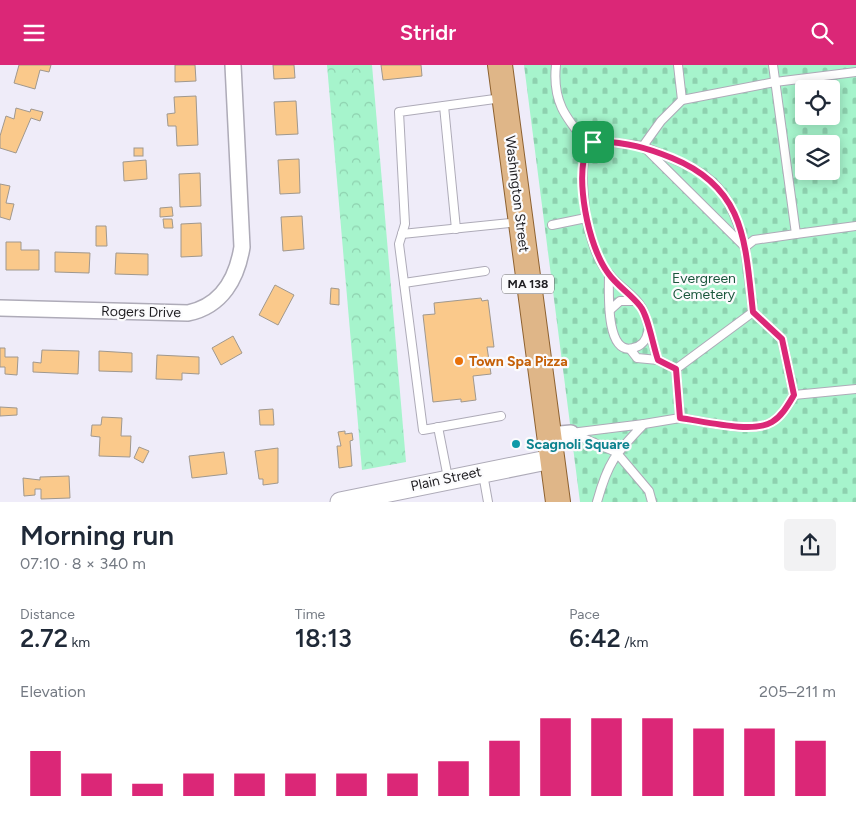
<!DOCTYPE html>
<html lang="en">
<head>
<meta charset="utf-8">
<style>
  :root { --surface:#fff; --page:#f2f2f3; --text:#1f2937; --muted:#747a83; --accent:#db2777 }
  body { margin:0; font-family:Figtree,sans-serif; background:var(--page); color:var(--text); height:100vh; display:flex; flex-direction:column; font-size:19px; white-space:nowrap }
  * { box-sizing:border-box; margin:0 }
  p { font-size:16px; color:var(--muted) }
  .icon { flex:none; width:28px; height:28px; fill:none; stroke:currentColor; stroke-width:2; stroke-linecap:round; stroke-linejoin:round }
  .map { position:relative; height:437px; overflow:hidden }
  .side { display:flex; flex-direction:column; background:var(--surface); flex:1 }
  .side>* { flex:none }
  .controls { position:absolute; left:795px; top:15px; display:grid; gap:10px }
  .controls a { display:grid; place-items:center; width:45px; height:45px; border-radius:5px; background:var(--surface); box-shadow:0 2px 12px #0003; font-size:25px }
  .pin { position:absolute; display:grid; place-items:center; width:42px; height:42px; color:#fff; margin:-21px; border-radius:10px; box-shadow:0 2px 8px #0006 }
  .round { display:grid; place-items:center; flex:none; width:52px; height:52px; border-radius:5px; background:var(--page) }
  .head { display:flex; align-items:center; justify-content:space-between; height:85px; padding:0 20px }
  h1 { font-size:28px; font-weight:600; line-height:38px }
  .figures { display:grid; grid-template-columns:repeat(3,1fr); gap:8px; height:85px; padding:5px 20px }
  .figures div { display:grid; align-content:center }
  .figures b { font-size:25px; font-weight:600 }
  .figures small { font-size:14px; font-weight:400 }
  .figures p { font-size:14px }
  .chart { height:140px; padding:10px 20px }
  .chart p { display:flex; justify-content:space-between }
  .chart svg { width:100%; height:90px; margin-top:5px; stroke:var(--accent); stroke-width:6 }
  header { display:flex; justify-content:space-between; align-items:center; height:65px; padding:0 20px; background:var(--accent); color:#fff; font-size:22px; font-weight:600 }
  .map>svg:first-child { display:block }
</style>
</head>
<body>
<header><svg class="icon" aria-label="menu" viewBox="0 0 24 24"><path d="M4 6h16M4 12h16M4 18h16"/></svg>Stridr<svg class="icon" aria-label="search" viewBox="0 0 24 24"><circle cx="10" cy="10" r="6"/><path d="M15 15l6 6"/></svg></header>
<div class="map">
<svg width="856" height="437" viewBox="0 0 856 437">
  <defs>
    <pattern id="forest-crowns" width="20" height="18" patternUnits="userSpaceOnUse" patternTransform="scale(1.25)"><rect width="20" height="18" fill="#a6f4cc"/><path d="M2 6a3 3 0 1 1 6 0M12 15a3 3 0 1 1 6 0" fill="none" stroke="#8ed1af"/></pattern>
    <pattern id="cemetery-stones" width="16" height="16" patternUnits="userSpaceOnUse" patternTransform="scale(1.25)"><rect width="16" height="16" fill="#a6f4cc"/><path d="M2 7V4a2 2 0 0 1 4 0v3zM10 15v-3a2 2 0 0 1 4 0v3z" fill="#8ed1af"/></pattern>
  </defs>
  <rect width="100%" height="100%" fill="#efecf9"/>
  <path fill="url(#forest-crowns)" d="M327,0h45l34,397 -44,8z"/>
  <path fill="url(#cemetery-stones)" fill-rule="evenodd" d="M524,0h332v437h-276zM804,24h27v27h-27zM804,79h27v27h-27z"/>
  <g fill="#fac98b" stroke="#a0988e">
    <path d="M19,0h32l-2,7 -9,-2 -5,19 -21,-6z"/>
    <path d="M175,0h20l1,16 -21,1z"/>
    <path d="M273,0h21l1,13 -21,1z"/>
    <path d="M381,0h40l1,11 -39,4z"/>
    <path d="M196,31l2,49 -21,1 -1,-20h-8l-1,-12 8,-1 -1,-16z"/>
    <path d="M296,36l2,33 -22,1 -2,-33z"/>
    <path d="M16,43l14,4 1,-3 12,3 -3,9 -9,-3 -15,35 -16,-5v-12l6,-20 8,3z"/>
    <rect x="134" y="83" width="9" height="8"/>
    <path d="M299,94l1,34 -20,1 -2,-34z"/>
    <path d="M146,95l1,19 -23,2 -1,-19z"/>
    <path d="M200,108l1,33 -21,1 -1,-33z"/>
    <path d="M0,119l10,2 -4,17 8,1 -4,16 -10,-3z"/>
    <path d="M172,142l1,9 -13,1v-9z"/>
    <path d="M302,151l2,33 -21,2 -2,-34z"/>
    <path d="M163,154h9l1,9h-9z"/>
    <path d="M201,158l1,33 -21,1v-33z"/>
    <path d="M96,161h10l1,20h-11z"/>
    <path d="M6,177h15v8h18v20h-33z"/>
    <path d="M55,187l35,1 -1,20 -34,-1z"/>
    <path d="M116,188l32,1v21l-33,-1z"/>
    <path d="M275,220l19,10 -16,30 -19,-10z"/>
    <path d="M331,223l8,1v16l-9,-1z"/>
    <path d="M481,233l1,3 6,-1 6,47h-7l4,27 -18,2 3,24 -15,2v-3l-28,3 -10,-87 12,-1 -1,-11z"/>
    <path d="M233,271l9,17 -21,12 -9,-17z"/>
    <path d="M0,283h5v9h13l-1,18 -12,-1v-7h-5z"/>
    <path d="M42,285l37,1 -1,23 -45,-2v-10l8,1z"/>
    <path d="M99,286l33,2v19l-33,-1z"/>
    <path d="M157,290l42,2v17l-17,-1v7l-26,-1z"/>
    <path d="M0,342l17,1v7l-17,1z"/>
    <path d="M273,344l1,16h-14l-1,-15z"/>
    <path d="M102,352l20,1 -1,18h10l-1,21 -31,-1 1,-19 -9,-1 1,-11h9z"/>
    <path d="M345,366v3l7,-1 1,7 -3,1 2,25 -13,2 -2,-22h4l-3,-14z"/>
    <path d="M139,382l10,4 -6,12 -9,-5z"/>
    <path d="M278,383v35l-15,2v-6h-4l-4,-28z"/>
    <path d="M224,387l3,22 -35,4 -3,-22z"/>
    <path d="M69,411l1,22 -29,1v-10h-6v6l-11,1 -1,-18 17,2v-3z"/>
  </g>
  <g fill="none" stroke-linecap="round" stroke-linejoin="round">
    <defs>
      <g id="service">
        <path d="M556,0c-4,37 10,53 32,80 -9,22 -4,51 -2,73"/>
        <path d="M678,0l4,35 93,-18 81,-10"/>
        <path d="M773,0l23,169 60,-8"/>
        <path d="M444,41l12,123"/>
        <path d="M588,80l11,-4 44,5 18,-25 21,-21"/>
        <path d="M643,81l102,101 8,65 29,27 12,56 62,-6"/>
        <path d="M647,83c61,25 79,31 98,99l9,-7 42,-6"/>
        <path d="M552,160l34,-7c5,20 10,42 24,57 9,12 25,20 32,33 7,14 10,36 16,52l18,9 77,-57"/>
        <path d="M402,169l117,-12"/>
        <path d="M609,209c0,16 -4,82 24,74 9,-2 13,-7 15,-16"/>
        <path d="M404,218l81,-12"/>
        <path d="M610,245l10,-9h16"/>
        <path d="M630,284l7,9 21,2"/>
        <path d="M676,304l4,49c23,3 73,16 92,4 10,-6 16,-17 22,-27"/>
        <path d="M501,351l-78,14 -24,-186 6,-20 -6,-112 103,-14"/>
        <path d="M644,359l36,-6"/>
        <path d="M438,362l10,51"/>
        <path d="M483,409l5,28"/>
        <path d="M597,437c11,-40 18,-48 47,-78l-73,9 45,19 33,39 3,11"/>
      </g>
      <g id="minor">
        <path d="M0,243l188,5c34,-7 49,-35 54,-66l-9,-182"/>
        <path d="M549,370l22,-2"/>
      </g>
      <path id="tertiary" d="M340,437l212,-43"/>
      <path id="primary" d="M500,0l58,437"/>
    </defs>
    <use href="#service" stroke="#aeabb8" stroke-width="10"/>
    <use href="#minor" stroke="#aeabb8" stroke-width="18"/>
    <use href="#tertiary" stroke="#aeabb8" stroke-width="21"/>
    <use href="#primary" stroke="#8e6231" stroke-width="26"/>
    <use href="#service" stroke="#fff" stroke-width="8"/>
    <use href="#minor" stroke="#fff" stroke-width="15"/>
    <use href="#tertiary" stroke="#fff" stroke-width="19"/>
    <use href="#primary" stroke="#dfb688" stroke-width="24"/>
  </g>
  <g fill="none" stroke-linecap="round" stroke-linejoin="round">
    <defs>
      <path id="route" d="M598,76c30,2 47,6 74,17 74,30 73,85 81,154l29,27 12,56c-6,10 -12,21 -22,27 -19,12 -69,-1 -92,-4l-4,-49 -18,-9c-5,-14 -10,-45 -18,-54 -9,-12 -23,-20 -32,-33 -20,-27 -34,-96 -20,-128z"/>
    </defs>
    <use href="#route" stroke="#fff" stroke-width="10"/>
    <use href="#route" stroke="#db2777" stroke-width="6"/>
  </g>
  <circle fill="#e8710a" stroke="#fbfbfd" stroke-width="2" cx="459" cy="296" r="5"/>
  <circle fill="#0f9aa8" stroke="#fbfbfd" stroke-width="2" cx="516" cy="379" r="5"/>
  <g text-anchor="middle" dominant-baseline="central" stroke-width="4.5" stroke-linejoin="round" paint-order="stroke">
    <rect fill="#fbfbfd" stroke="#616064" stroke-width="1" x="502" y="209.5" width="52" height="19" rx="4"/>
    <g font-size="12" font-weight="bold" fill="#1f1e22">
      <text x="528" y="219">MA 138</text>
    </g>
    <g font-size="14" fill="#1f1e22" stroke="#fbfbfd">
      <text transform="translate(517 129) rotate(83)">Washington Street</text>
      <text transform="translate(141 247) rotate(1)">Rogers Drive</text>
      <text transform="translate(446 414) rotate(-12)">Plain Street</text>
    </g>
    <g font-size="14" fill="#1b573d" stroke="#fbfbfd">
      <text x="704" y="213">Evergreen<tspan x="704" dy="16">Cemetery</tspan></text>
    </g>
    <g font-size="14" font-weight="bold" fill="#c56008" stroke="#fbfbfd" text-anchor="start">
      <text x="469" y="296">Town Spa Pizza</text>
    </g>
    <g font-size="14" font-weight="bold" fill="#0d838f" stroke="#fbfbfd" text-anchor="start">
      <text x="526" y="379">Scagnoli Square</text>
    </g>
  </g>
</svg>
<div class="controls">
<a><svg class="icon" aria-label="locate" viewBox="0 0 24 24"><circle cx="12" cy="12" r="6"/><path d="M12 2v4M12 18v4M2 12h4M18 12h4"/></svg></a>
<a><svg class="icon" aria-label="layers" viewBox="0 0 24 24"><path d="M12 4l9 5-9 5-9-5zM3 14l9 5 9-5"/></svg></a>
</div>
<div class="pin" style="left:593px;top:77px;background:#1e9e55"><svg class="icon" aria-label="arrive" viewBox="0 0 24 24"><path d="M6 21V4h12l-3 4 3 4H6"/></svg></div>
</div>
<section class="side">
<div class="head"><div><h1>Morning run</h1><p>07:10 · 8 × 340 m</p></div><a class="round"><svg class="icon" aria-label="share" viewBox="0 0 24 24"><path d="M12 15V3M7 8l5-5 5 5M5 13v7h14v-7"/></svg></a></div>
<div class="figures">
<div><p>Distance</p><b>2.72<small> km</small></b></div>
<div><p>Time</p><b>18:13</b></div>
<div><p>Pace</p><b>6:42<small> /km</small></b></div>
</div>
<div class="chart"><p><span>Elevation</span>205–211 m</p>
<svg viewBox="0 0 160 44" preserveAspectRatio="none"><path d="M5 44V22M15 44V33M25 44V38M35 44V33M45 44V33M55 44V33M65 44V33M75 44V33M85 44V27M95 44V17M105 44V6M115 44V6M125 44V6M135 44V11M145 44V11M155 44V17"/></svg>
</div>
</section>
</body>
</html>
